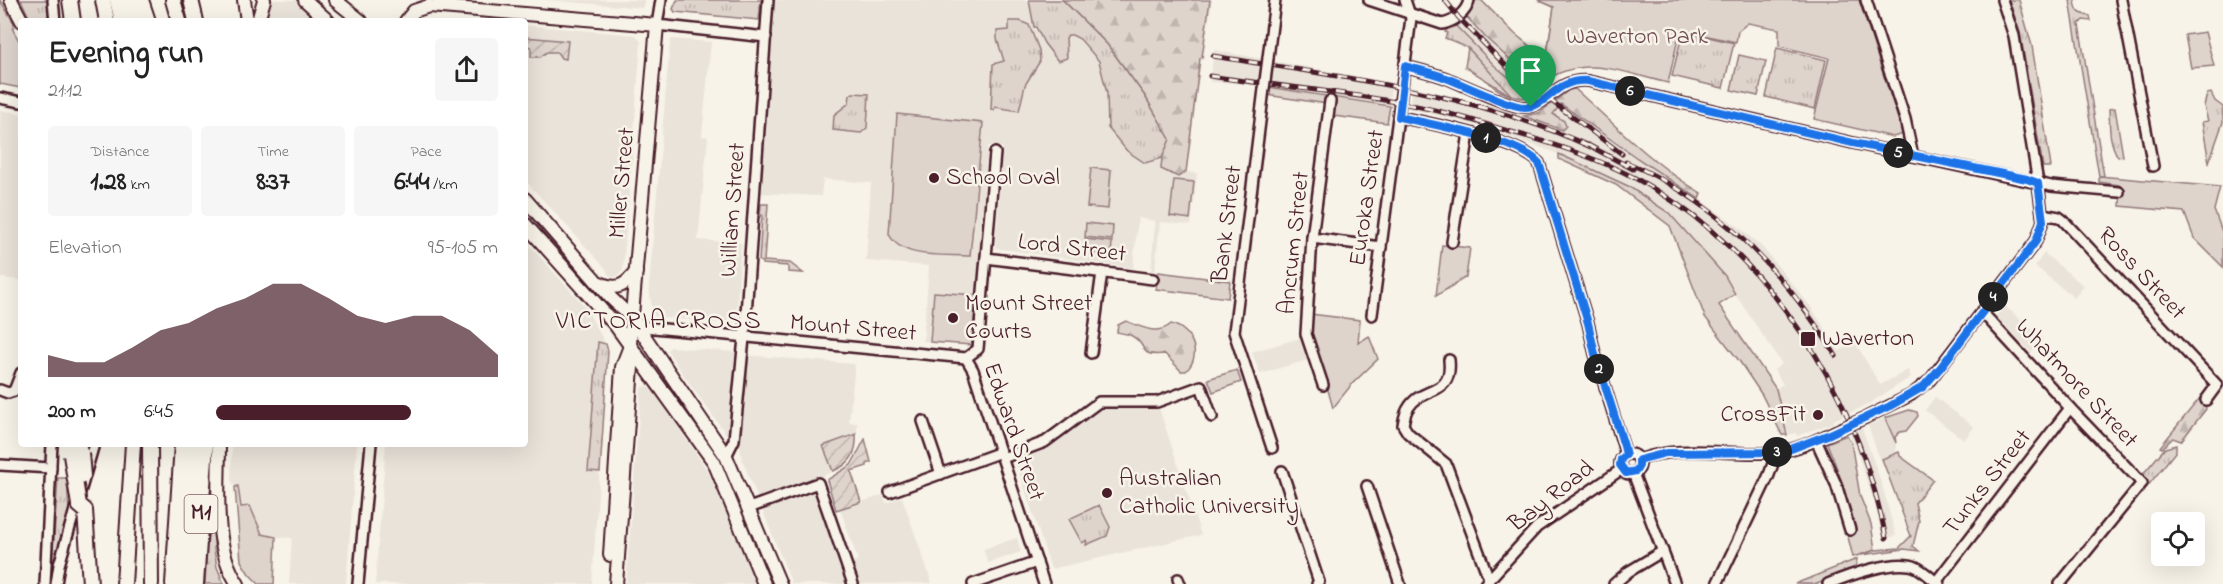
<!DOCTYPE html>
<html lang="en">
<head>
<meta charset="utf-8">
<style>
  :root { --surface:#fff; --page:#f6f6f6; --text:#222; --muted:#767676; --accent:#4a1f2b }
  body { margin:0; font-family:"Indie Flower",sans-serif; background:var(--page); color:var(--text); height:100vh; display:flex; flex-direction:column; font-size:22px; white-space:nowrap }
  * { box-sizing:border-box; margin:0 }
  p { font-size:20px; color:var(--muted) }
  .icon { flex:none; width:33px; height:33px; fill:none; stroke:currentColor; stroke-width:2; stroke-linecap:round; stroke-linejoin:round }
  .map { position:relative; flex:1; overflow:hidden }
  .panel { position:absolute; left:18px; top:18px; width:510px; height:429px; display:flex; flex-direction:column; background:var(--surface); border-radius:6px; box-shadow:0 6px 24px #0002 }
  .panel>* { flex:none }
  .fabs { position:absolute; left:2151px; top:512px; display:grid; gap:12px }
  .fabs a { display:grid; place-items:center; width:54px; height:54px; border-radius:6px; background:var(--surface); box-shadow:0 6px 24px #0002; font-size:30px }
  .pin { position:absolute; display:grid; place-items:center; width:51px; height:51px; color:#fff; margin:-62px -26px; border-radius:50% 50% 50% 0; rotate:-45deg; box-shadow:0 0 6px #0007 }
  .pin .icon { rotate:45deg }
  .km { position:absolute; width:30px; height:30px; margin:-15px; border-radius:50%; background:#222; color:#fff; font-size:16px; line-height:30px; text-align:center }
  .round { display:grid; place-items:center; flex:none; width:63px; height:63px; border-radius:6px; background:var(--page) }
  .summary { display:flex; align-items:center; justify-content:space-between; height:102px; padding:0 30px }
  h1 { font-size:33px; font-weight:700; line-height:45px }
  .metrics { display:grid; grid-template-columns:repeat(3,1fr); gap:9px; height:102px; padding:6px 30px }
  .metrics div { display:grid; align-content:center; border-radius:6px; background:var(--page); text-align:center }
  .metrics b { font-size:26px; font-weight:700 }
  .metrics small { font-size:16px; font-weight:400 }
  .metrics p { font-size:16px }
  .chart { height:168px; padding:12px 30px }
  .chart p { display:flex; justify-content:space-between }
  .chart svg { width:100%; height:108px; margin-top:6px; fill:var(--accent); opacity:.7 }
  ul { padding:0 30px; list-style:none; font-size:20px }
  li { display:grid; grid-template-columns:96px 72px 1fr; align-items:center; height:45px }
  li i { height:15px; border-radius:8px; background:var(--accent) }
  .map>svg:first-child { display:block }
</style>
</head>
<body>
<div class="map">
<svg width="2223" height="584" viewBox="0 0 2223 584">
  <defs>
    <pattern id="grass-tufts" width="24" height="20" patternUnits="userSpaceOnUse" patternTransform="scale(1.5)"><rect width="24" height="20" fill="#ded4cc"/><path d="M3 7l-1-3M5 7V3M7 7l1-3M15 17l-1-3M17 17v-4M19 17l1-3" fill="none" stroke="#c0b6af"/></pattern>
    <pattern id="forest-firs" width="22" height="20" patternUnits="userSpaceOnUse" patternTransform="scale(1.5)"><rect width="22" height="20" fill="#ded4cc"/><path d="M5 1l3.5 6h-7zM16 11l3.5 6h-7z" fill="#c0b6af"/></pattern>
    <pattern id="garden-furrows" width="10" height="10" patternUnits="userSpaceOnUse" patternTransform="scale(1.5)"><rect width="10" height="10" fill="#ded4cc"/><path d="M-1 1l2-2M0 10L10 0M9 11l2-2" fill="none" stroke="#c0b6af"/></pattern>
  </defs>
  <rect width="100%" height="100%" fill="#f7f3e8"/>
  <filter id="ink" filterUnits="userSpaceOnUse"><feTurbulence type="fractalNoise" baseFrequency=".0167" numOctaves="2"/><feDisplacementMap in="SourceGraphic" scale="12" xChannelSelector="R" yChannelSelector="G"/><feConvolveMatrix kernelMatrix="1 2 1 2 8 2 1 2 1" color-interpolation-filters="sRGB"/></filter>
  <g filter="url(#ink)">
    <g fill="#eae3da">
      <path d="M272,0h28l21,21h-56v-10z"/>
      <path d="M546,0h98v8z"/>
      <path d="M774,0h438l-9,60h-2l-14,112 10,1 -6,52 -31,-3 -5,49h-4l4,-50 -17,-3 -5,50 -138,-20 8,-101 -15,-1 -16,199 -49,-4 6,-75 -63,-5 5,-78 -48,-4 -2,17 -61,-3z"/>
      <path d="M1465,15l21,23 54,49 -8,9 -37,-30 -42,-43z"/>
      <path d="M525,25l111,10 5,7 -18,228 -5,6 -5,1 -5,-3 -2,-5 -81,-89z"/>
      <path d="M672,39l39,3 -9,94 6,1 -10,103 43,3 -5,78 -4,3 -77,-7 -3,-5 -3,-26 21,-244z"/>
      <path d="M1214,50l178,33 -4,22 -135,-21 -43,-2z"/>
      <path d="M1411,86l97,24 54,20 -9,-16 8,-10 11,6 65,48 62,41 40,28 24,21 48,59 28,44 16,-9 25,43 28,-15 3,7 -46,29 -31,14v2l-37,14 -1,-3 -9,2 -11,-46 7,-5 -9,-14 8,-6 -47,-70 -10,-18 -56,-63 -79,-45 -39,-17 -73,-25 -70,-18 4,-13z"/>
      <path d="M0,110l21,4v166l-21,-2z"/>
      <path d="M525,240l61,68 18,33 3,19 -15,224h-217l11,-140h139z"/>
      <path d="M2044,253l40,33 -10,12 -39,-32z"/>
      <path d="M2005,306l38,32 -12,15 -35,-37z"/>
      <path d="M1304,337l7,22 -51,15 -8,-22z"/>
      <path d="M671,347l64,5 -7,82h-2l-40,-55 -19,-29z"/>
      <path d="M745,355l110,9 -6,58 8,1v23l-7,15 -6,6 -31,13 18,53 -2,3 17,48h-54l-50,-125 -3,-20z"/>
      <path d="M647,386l5,3 54,79 15,31 35,85h-130l15,-193 1,-4z"/>
      <path d="M1935,397l39,30 -10,13 -39,-30z"/>
      <path d="M1159,408l42,127 -150,34 -35,-107 33,-14 52,-39z"/>
      <path d="M1885,418l11,25v10l-16,7 -12,-35z"/>
      <path d="M1862,428l20,57 14,51 -13,3 -9,-38 -24,-68z"/>
      <path d="M232,444h125l-11,140h-57l3,-46 -27,-2 -24,-29 -3,-20h-3l-4,-7z"/>
      <path d="M883,495l3,8 16,-6 30,86 -72,1 -7,-22 5,-2 -18,-51z"/>
      <path d="M1017,538l4,14 -33,11 -5,-14z"/>
    </g>
    <g fill="url(#grass-tufts)" stroke="#947a7c" stroke-width="1.5">
      <path d="M21,0h27v21h-17z"/>
      <path d="M677,0h84l-2,20 -84,-8 -2,-3z"/>
      <path d="M1029,0h34l44,44 38,52 26,43 -9,19 -17,5 -18,-12 -19,-23 -1,-35 -8,-32 -19,-22 -8,-4h-4l-2,3 1,20 -9,3 -14,-18 -8,-16h-2z"/>
      <path d="M2009,0h10l13,46 19,121h-8l-23,-135z"/>
      <path d="M2070,0h5c1,11 4,14 15,16l1,5 -8,-1 -4,4 25,152h-5z"/>
      <path d="M1009,21h11l9,4 10,25 1,11 -15,24 -6,26 -24,-4 -1,3h-3l2,-46 11,-3 -7,-22v-8l12,-1z"/>
      <path d="M1453,23l42,43 37,30c-12,6 -39,-5 -45,-17 -6,-10 -10,-24 -20,-31 -6,-4 -15,-7 -22,-10l2,-5 -2,-1z"/>
      <path d="M1683,31l51,12 -11,45 -51,-12z"/>
      <path d="M1777,48l49,12 -11,49 -49,-12z"/>
      <path d="M1739,55l27,6 -8,35 -27,-6z"/>
      <path d="M853,93l16,1 -2,34 -6,5 -28,-3 1,-15 15,-12 1,-8z"/>
      <path d="M2211,93l4,8 8,6v15l-14,40 -7,-40 6,-1 -4,-15 3,-12z"/>
      <path d="M2115,108l8,48 -5,1c-10,-17 -8,-30 -9,-48z"/>
      <path d="M761,204h7l-4,57 26,2 13,10 -15,-1v-6l-26,-2v-2l-3,-1 3,-46h-2z"/>
      <path d="M598,342l8,2 2,7 -8,121 -12,-1z"/>
      <path d="M212,444h3l-1,106 3,17 7,17h-19z"/>
      <path d="M2176,445v6l-29,36 -4,-13 22,-26z"/>
      <path d="M1899,452l1,4 33,24 -18,23 4,18 -6,25 6,5 -15,-2 -43,6 14,-5 24,-2 12,-12 -29,-77z"/>
      <path d="M58,478h9l2,36 -15,51h-2z"/>
      <path d="M1099,505l11,22 -3,9 -21,9 1,-5 -5,3 -13,-24z"/>
      <path d="M1857,559l-2,10 -38,15h-22z"/>
    </g>
    <g fill="url(#forest-firs)" stroke="#947a7c" stroke-width="1.5">
      <path d="M1063,0h147l-8,57 -2,1 -14,114 -8,5 -17,-8 1,-11 8,-19 -25,-43 -38,-52z"/>
      <path d="M1473,0h8l34,34 31,25 8,-52 -16,-7 119,14 -109,65 -8,8 -54,-49 -21,-23z"/>
      <path d="M1575,89c40,36 79,76 126,104l-2,6 -62,-41 -76,-54 -8,10 11,7 2,5 -4,4 -38,-14 15,-3 30,-23z"/>
      <path d="M1126,321c15,6 32,15 45,3 21,5 32,31 15,47h-5l-16,-17c-29,3 -15,-8 -33,-18 -4,-2 -10,-3 -15,-4l1,-7z"/>
      <path d="M2203,394l4,4 -3,4 2,7 -25,32 -8,-3 -11,10 -2,-1z"/>
    </g>
    <g fill="#ded4cc" stroke="#947a7c" stroke-width="1.5">
      <path d="M0,0l14,23 -1,7 8,14v44l-21,-4z"/>
      <path d="M1538,0h321l44,134 -10,3 -79,-18 15,-61 -50,-12v-17l-31,-6 -10,8 -2,11 -56,-12 -12,53c-45,-10 -83,-30 -125,-1l11,-75z"/>
      <path d="M2205,32l9,34 -23,2 -6,-33z"/>
      <path d="M1468,48l45,49 -48,-30z"/>
      <path d="M1261,86l129,20 -3,17 -53,-7v-11l-74,-11z"/>
      <path d="M897,114l86,9 -13,133c-25,-2 -69,4 -81,-22z"/>
      <path d="M1559,154l69,32 41,27 56,63 10,18 -16,11 57,84 11,46h-5l-20,-40 -22,-33 -35,-45 -35,-91 -54,-41 -57,-26z"/>
      <path d="M1091,168l20,2 -3,39 -21,-2z"/>
      <path d="M2099,176l121,11 -6,23 9,24v33l-29,-29 -10,-26 -64,-6 1,-18 -2,-3 -20,-3z"/>
      <path d="M1174,180l20,2 -4,37 -20,-3z"/>
      <path d="M1086,223l27,3 -1,14 -27,-3z"/>
      <path d="M1085,239l27,3 -1,13 -27,-2z"/>
      <path d="M1442,245l28,3 -4,29 -30,19z"/>
      <path d="M1158,272l72,9 -2,17 -72,-9z"/>
      <path d="M934,292l42,3 -4,50 -42,-3z"/>
      <path d="M1310,314l50,6 -2,23 11,-7 9,23 -26,25 -19,24 -24,-85z"/>
      <path d="M1237,370l4,12 -28,10 -5,-13z"/>
      <path d="M1909,410l8,2 1,4 -12,15 -6,1 -5,5 1,6 -11,-25z"/>
      <path d="M1847,435l4,7 9,54 11,28 4,26 -22,7 -6,-24 9,-2c-7,-30 -17,-59 -29,-88z"/>
      <path d="M238,486l3,21 9,-1 12,28 14,3 -2,47h-15l-10,-10 -8,-13 -6,-74z"/>
    </g>
    <g fill="url(#garden-furrows)" stroke="#947a7c" stroke-width="1.5">
      <path d="M525,37l43,4 -2,18 -5,-1 -4,-6h-10l-7,5h-9v-10l-6,-2z"/>
      <path d="M856,434c1,19 -5,30 -23,37l-10,-25z"/>
      <path d="M865,439l6,23 -4,2v2l-16,5 10,31 -25,8 -9,-30 24,-15z"/>
    </g>
    <g fill="none" stroke-linecap="round" stroke-linejoin="round">
      <defs>
        <g id="minor">
          <path d="M53,0l2,21"/>
          <path d="M661,0l-4,25 109,12"/>
          <path d="M1369,0l73,24c12,-2 25,-12 27,-24"/>
          <path d="M1866,0l39,119 8,37"/>
          <path d="M2121,0l32,166"/>
          <path d="M1268,58l7,-58"/>
          <path d="M1405,66c14,4 28,7 41,12 16,6 65,30 79,29 23,0 30,-29 63,-26l265,62 198,43 68,6"/>
          <path d="M1264,89l-30,243 38,116"/>
          <path d="M0,98l21,4"/>
          <path d="M1399,117c30,6 122,24 140,46l49,160 7,31 31,101"/>
          <path d="M2042,214l17,3 4,3 154,165 -11,15"/>
          <path d="M1312,238l69,9"/>
          <path d="M1452,242l17,-109"/>
          <path d="M986,258l167,21"/>
          <path d="M1982,312l88,96 72,75 -82,101"/>
          <path d="M1372,315l39,-297 -6,-18"/>
          <path d="M636,321l10,6 8,1 312,30"/>
          <path d="M1091,353l11,-81"/>
          <path d="M966,358l7,12 71,214"/>
          <path d="M966,358l12,-9 17,-196"/>
          <path d="M1449,360c4,37 -26,25 -40,47 -4,5 -5,12 -6,18l5,8 38,31 43,115"/>
          <path d="M1323,385l-17,-51 6,-96 18,-137"/>
          <path d="M0,390l8,3 6,-2 7,-18"/>
          <path d="M1865,418l46,-23 19,-15 106,-139 7,-20 -5,-38 -24,-147 -12,-36"/>
          <path d="M923,421l18,53"/>
          <path d="M1816,440l20,44 14,46"/>
          <circle cx="1630" cy="464" r="10"/>
          <path d="M726,456l8,-16 11,-112 23,-328"/>
          <path d="M1003,458l42,-16 54,-40h58l44,-16 11,31"/>
          <path d="M1639,460c41,-17 95,-3 139,-8 22,-3 42,-14 62,-23"/>
          <path d="M0,465l51,3"/>
          <path d="M1282,471l37,111 -2,2"/>
          <path d="M1633,473l42,111"/>
          <path d="M1367,486l33,98"/>
          <path d="M890,492l111,-40"/>
          <path d="M749,508l69,-25 35,101"/>
          <path d="M1178,579l2,5"/>
          <path d="M1936,582l134,-174"/>
          <path d="M45,584l7,-140"/>
          <path d="M56,584l3,-19 35,-121"/>
          <path d="M358,584l13,-140"/>
          <path d="M973,584l64,-22"/>
          <path d="M1485,584l52,-57 85,-58"/>
          <path d="M1614,584l14,-12 35,-21"/>
          <path d="M1717,584l52,-109 8,-23"/>
          <path d="M1828,584c19,-8 68,-26 88,-17 8,4 16,12 23,17"/>
        </g>
        <g id="major">
          <path d="M11,0l11,21"/>
          <path d="M244,0l3,21"/>
          <path d="M305,0l23,21"/>
          <path d="M335,0l26,21"/>
          <path d="M258,21l6,-21"/>
          <path d="M406,21l8,-10 15,-5 228,19 -24,278 -3,42 2,22 -16,217"/>
          <path d="M525,199l86,99 21,20 94,138 54,128"/>
          <path d="M525,224l91,102 98,136 50,122"/>
          <path d="M600,283c17,8 25,3 36,-11"/>
          <path d="M219,444c0,44 -7,103 19,140"/>
          <path d="M610,555l12,-188 8,-21"/>
        </g>
        <g id="highway">
          <path d="M70,0l3,21"/>
          <path d="M103,0l4,21"/>
          <path d="M117,0l5,21"/>
          <path d="M129,0l7,21"/>
          <path d="M141,0l7,21"/>
          <path d="M173,0l6,21"/>
          <path d="M191,0l5,21"/>
          <path d="M150,444l1,140"/>
          <path d="M85,510l5,74"/>
          <path d="M124,584l9,-140"/>
          <path d="M173,584l9,-140"/>
          <path d="M186,584l8,-140"/>
          <path d="M196,584l10,-140"/>
        </g>
      </defs>
      <use href="#minor" stroke="#4a1f2b" stroke-width="14"/>
      <use href="#major" stroke="#4a1f2b" stroke-width="16"/>
      <use href="#highway" stroke="#4a1f2b" stroke-width="18"/>
      <use href="#minor" stroke="#f7f3e8" stroke-width="9"/>
      <use href="#major" stroke="#f7f3e8" stroke-width="12"/>
      <use href="#highway" stroke="#f7f3e8" stroke-width="14"/>
      <defs>
        <g id="rail">
          <path d="M1445,0l14,18 50,51 113,85"/>
          <path d="M1213,56c129,21 260,36 380,92l-2,-1"/>
          <path d="M1210,76c71,11 141,16 211,31 29,6 58,15 87,24 44,12 87,26 127,47 134,73 222,214 251,360"/>
          <path d="M1588,145l45,24"/>
          <path d="M1626,162c92,39 159,111 210,194"/>
        </g>
      </defs>
      <use href="#rail" stroke="#4a1f2b" stroke-width="5"/>
      <use href="#rail" stroke="#f7f3e8" stroke-width="3" stroke-dasharray="9" stroke-linecap="butt"/>
      <defs>
        <g id="minor-bridge">
          <path d="M1264,89l4,-31"/>
          <path d="M1840,429l25,-11"/>
        </g>
        <g id="highway-bridge">
          <path d="M81,453l2,23"/>
          <path d="M71,455l8,50 6,5"/>
        </g>
      </defs>
      <use href="#minor-bridge" stroke="#4a1f2b" stroke-width="14" stroke-linecap="butt"/>
      <use href="#highway-bridge" stroke="#4a1f2b" stroke-width="18" stroke-linecap="butt"/>
      <use href="#minor-bridge" stroke="#f7f3e8" stroke-width="9"/>
      <use href="#highway-bridge" stroke="#f7f3e8" stroke-width="14"/>
    </g>
  </g>
  <g fill="none" stroke-linecap="round" stroke-linejoin="round" filter="url(#ink)">
    <defs>
      <path id="route" d="M1405,66c14,4 28,7 41,12 17,6 65,30 79,29 23,0 30,-29 63,-26l265,62 174,36 11,4 5,38 -7,20 -95,126 -18,20 -33,19 -60,28 -39,15 -14,3 -111,1 -27,7v6l-3,5 -10,2 -6,-8 1,-6 5,-4 -2,-9 -29,-92 -7,-31 -49,-160c-19,-23 -109,-39 -140,-46z"/>
    </defs>
    <use href="#route" stroke="#fff" stroke-width="12"/>
    <use href="#route" stroke="#1a73e8" stroke-width="8"/>
  </g>
  <g fill="#4a1f2b" stroke="#f7f3e8" stroke-width="2">
    <circle cx="934" cy="178" r="6"/>
    <circle cx="953" cy="318" r="6"/>
    <rect x="1800" y="331" width="16" height="16" rx="3"/>
    <circle cx="1818" cy="415" r="6"/>
    <circle cx="1107" cy="493" r="6"/>
  </g>
  <g text-anchor="middle" dominant-baseline="central" stroke-width="5" stroke-linejoin="round" paint-order="stroke">
    <rect fill="#f7f3e8" stroke="#7e5f64" stroke-width="1.5" x="184.5" y="495" width="33" height="38" rx="4.5"/>
    <g font-size="22" font-weight="bold" fill="#4a1f2b">
      <text x="201" y="514">M1</text>
    </g>
    <g font-size="24" fill="#6f4c53" stroke="#f7f3e8">
      <text x="1637" y="37">Waverton Park</text>
    </g>
    <g font-size="24" fill="#4a1f2b" stroke="#f7f3e8" text-anchor="start">
      <text x="946" y="178">School Oval</text>
      <text x="965" y="304">Mount Street<tspan x="965" dy="28">Courts</tspan></text>
      <text x="1822" y="339">Waverton</text>
      <text x="1806" y="415" text-anchor="end">CrossFit</text>
      <text x="1119" y="479">Australian<tspan x="1119" dy="28">Catholic University</tspan></text>
    </g>
    <g font-size="24" fill="#4a1f2b" stroke="#f7f3e8">
      <text transform="translate(623 183) rotate(-85)">Miller Street</text>
      <text transform="translate(1368 198) rotate(-82)">Euroka Street</text>
      <text transform="translate(734 210) rotate(-86)">William Street</text>
      <text transform="translate(1228 224) rotate(-83)">Bank Street</text>
      <text transform="translate(1295 243) rotate(-84)">Ancrum Street</text>
      <text transform="translate(1072 249) rotate(7)">Lord Street</text>
      <text transform="translate(2141 274) rotate(47)">Ross Street</text>
      <text transform="translate(853 329) rotate(5)">Mount Street</text>
      <text transform="translate(2076 384) rotate(47)">Whatmore Street</text>
      <text transform="translate(1013 432) rotate(71)">Edward Street</text>
      <text transform="translate(1988 483) rotate(-52)">Tunks Street</text>
      <text transform="translate(1552 497) rotate(-38)">Bay Road</text>
    </g>
    <g font-size="26" letter-spacing="1.5" fill="#4a1f2b" stroke="#f7f3e8">
      <text x="659" y="322">VICTORIA CROSS</text>
    </g>
  </g>
</svg>
<div class="fabs">
<a><svg class="icon" aria-label="locate" viewBox="0 0 24 24"><circle cx="12" cy="12" r="6"/><path d="M12 2v4M12 18v4M2 12h4M18 12h4"/></svg></a>
</div>
<div class="pin" style="left:1531px;top:107px;background:#1e9e55"><svg class="icon" aria-label="arrive" viewBox="0 0 24 24"><path d="M6 21V4h12l-3 4 3 4H6"/></svg></div>
<b class="km" style="left:1486px;top:138px">1</b>
<b class="km" style="left:1599px;top:369px">2</b>
<b class="km" style="left:1777px;top:452px">3</b>
<b class="km" style="left:1993px;top:297px">4</b>
<b class="km" style="left:1898px;top:153px">5</b>
<b class="km" style="left:1630px;top:91px">6</b>
<section class="panel">
<div class="summary"><div><h1>Evening run</h1><p>21:12</p></div><a class="round"><svg class="icon" aria-label="share" viewBox="0 0 24 24"><path d="M12 15V3M7 8l5-5 5 5M5 13v7h14v-7"/></svg></a></div>
<div class="metrics">
<div><p>Distance</p><b>1.28<small> km</small></b></div>
<div><p>Time</p><b>8:37</b></div>
<div><p>Pace</p><b>6:44<small> /km</small></b></div>
</div>
<div class="chart"><p><span>Elevation</span>95–105 m</p>
<svg viewBox="0 0 160 44" preserveAspectRatio="none"><path d="M0 44V35L10 38L20 38L30 32L40 25L50 22L60 16L70 12L80 6L90 6L100 12L110 19L120 22L130 19L140 19L150 25L160 35V44z"/></svg>
</div>
<ul>
<li><b>200 m</b>6:45<i style="width:69%"></i></li>
</ul>
</section>
</div>
</body>
</html>
